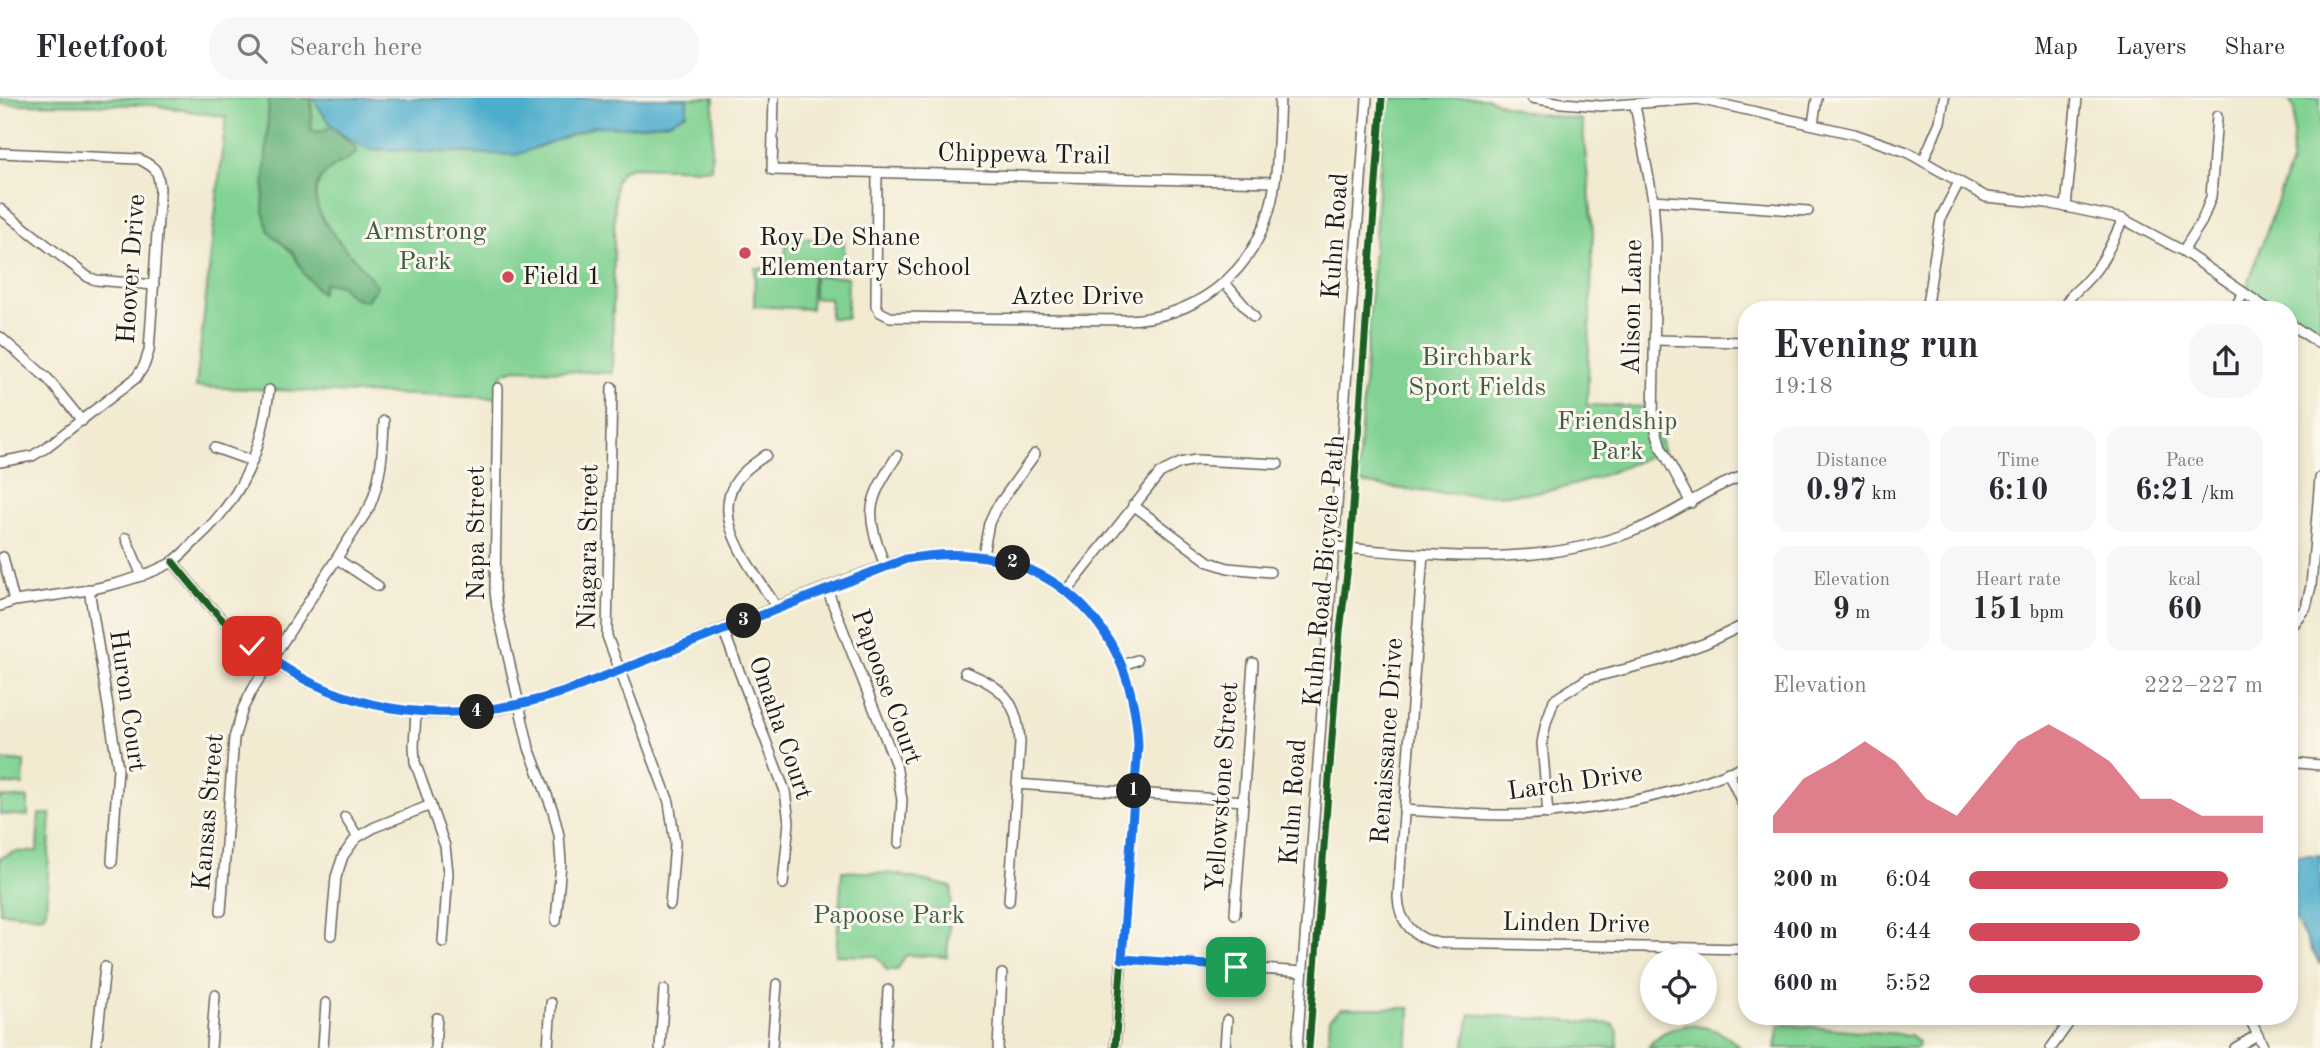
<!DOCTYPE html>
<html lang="en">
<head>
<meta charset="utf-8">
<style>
  :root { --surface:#fff; --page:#f7f7f7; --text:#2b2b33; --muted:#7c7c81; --line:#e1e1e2; --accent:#d1495b }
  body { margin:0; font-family:"Old Standard TT",serif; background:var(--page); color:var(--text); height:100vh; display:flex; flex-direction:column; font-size:26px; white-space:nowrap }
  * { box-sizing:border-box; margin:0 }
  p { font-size:23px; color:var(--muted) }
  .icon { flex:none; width:38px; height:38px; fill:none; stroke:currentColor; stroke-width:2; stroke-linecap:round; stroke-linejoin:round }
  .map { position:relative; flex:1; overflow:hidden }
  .side { position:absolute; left:1738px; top:203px; width:560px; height:724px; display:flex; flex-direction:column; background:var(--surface); border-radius:28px; box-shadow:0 4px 10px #0003 }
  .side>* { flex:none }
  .fabs { position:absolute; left:1640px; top:850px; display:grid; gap:14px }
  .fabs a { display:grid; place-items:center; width:77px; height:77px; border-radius:50%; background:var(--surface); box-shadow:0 4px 10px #0003; font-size:35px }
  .pin { position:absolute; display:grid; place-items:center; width:60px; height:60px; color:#fff; margin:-30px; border-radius:14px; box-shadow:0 4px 10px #0006 }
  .km { position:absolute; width:35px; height:35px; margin:-18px; border-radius:50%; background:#222; color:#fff; font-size:19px; line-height:35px; text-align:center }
  .round { display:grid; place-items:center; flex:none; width:74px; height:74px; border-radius:28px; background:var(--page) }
  .head { display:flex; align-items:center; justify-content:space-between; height:119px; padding:0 35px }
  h1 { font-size:38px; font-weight:700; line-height:52px }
  .figures { display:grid; grid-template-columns:repeat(3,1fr); gap:10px; height:119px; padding:7px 35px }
  .figures div { display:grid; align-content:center; border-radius:18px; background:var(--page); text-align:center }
  .figures b { font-size:30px; font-weight:700 }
  .figures small { font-size:19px; font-weight:400 }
  .figures p { font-size:19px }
  .chart { height:196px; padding:14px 35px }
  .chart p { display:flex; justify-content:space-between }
  .chart svg { width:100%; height:126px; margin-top:7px; fill:var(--accent); opacity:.7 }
  ul { padding:0 35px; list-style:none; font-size:23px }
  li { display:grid; grid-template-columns:112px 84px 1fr; align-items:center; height:52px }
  li i { height:18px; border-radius:9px; background:var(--accent) }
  header { display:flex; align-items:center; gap:42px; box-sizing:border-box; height:98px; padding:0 35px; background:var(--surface); border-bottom:2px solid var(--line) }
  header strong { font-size:33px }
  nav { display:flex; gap:38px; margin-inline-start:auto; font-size:24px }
  .search { width:490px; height:63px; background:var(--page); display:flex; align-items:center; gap:18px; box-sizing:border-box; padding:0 24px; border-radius:28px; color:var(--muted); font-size:26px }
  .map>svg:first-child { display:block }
</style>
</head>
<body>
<header>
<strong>Fleetfoot</strong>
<div class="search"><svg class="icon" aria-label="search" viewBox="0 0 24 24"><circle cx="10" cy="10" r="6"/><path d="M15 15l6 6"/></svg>Search here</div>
<nav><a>Map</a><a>Layers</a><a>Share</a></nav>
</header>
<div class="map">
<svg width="2320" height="950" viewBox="0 0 2320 950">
  <rect width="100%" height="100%" fill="#fbf7ec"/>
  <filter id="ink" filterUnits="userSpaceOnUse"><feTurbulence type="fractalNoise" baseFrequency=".0143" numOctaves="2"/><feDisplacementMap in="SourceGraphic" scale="14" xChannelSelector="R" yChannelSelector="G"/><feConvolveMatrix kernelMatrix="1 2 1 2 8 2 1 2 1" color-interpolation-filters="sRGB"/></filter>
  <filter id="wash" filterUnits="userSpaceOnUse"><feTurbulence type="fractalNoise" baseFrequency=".00686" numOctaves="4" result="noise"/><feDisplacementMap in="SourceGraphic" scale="28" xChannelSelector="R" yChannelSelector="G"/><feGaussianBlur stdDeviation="1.57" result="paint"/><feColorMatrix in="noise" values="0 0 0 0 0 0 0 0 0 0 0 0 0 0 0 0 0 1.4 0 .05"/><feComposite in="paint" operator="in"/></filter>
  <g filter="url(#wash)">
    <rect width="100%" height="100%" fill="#f2ead1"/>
    <g fill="#81d293" stroke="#4e7758" stroke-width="2">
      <path d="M0,0h714l-3,71 -80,-2c-9,3 -13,7 -16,17l-3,189 -96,-4 -13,4 -5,15v10l-302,-11 30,-270 -74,-12 -152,-1z"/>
      <path d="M1385,0h101l35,13 61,9 11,110 -6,175 66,2 10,44c-38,15 -77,34 -118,40 -61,8 -127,2 -188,-9z"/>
      <path d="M2288,0h32v240l-31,-22v-6h-10l-32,-23 44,-125 4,-52z"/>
      <path d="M786,140l58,2v30h-31l-2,39 -57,-3 1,-38h30z"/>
      <path d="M814,178l34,1 -1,41h-17v-20h-16z"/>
      <path d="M0,662l24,2 -1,23 -23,-1z"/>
      <path d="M0,699l28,1v18l-28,-2z"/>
      <path d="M39,716h12l-5,97 -4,5 -42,-4v-54l14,-6 23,-1z"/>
      <path d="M842,773l54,3 56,13 -5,70 -41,-2 -9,15h-10l-10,-14 -41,-1z"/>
      <path d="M1342,910h68l-1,28 -3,12h-78l2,-30z"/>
      <path d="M1470,916l142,10 6,7 -1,17h-153z"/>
      <path d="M1779,926l131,11 8,7 -1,6h-142z"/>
      <path d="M1688,927c21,2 37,6 52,23h-92c9,-15 24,-20 40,-23z"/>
    </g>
    <path fill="#68b47d" stroke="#42684c" stroke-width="2" d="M269,0h42l1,14 -1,18 8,2 13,-6 23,21 1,7c-9,6 -21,11 -29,18 -39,34 33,86 50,114l-10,14c-13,0 -19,-5 -26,-15l-17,-2 -3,11 -17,-20 -11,-21 -24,-21 -6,-21z"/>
    <g fill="#4eadcc" stroke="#356474" stroke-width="2">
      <path d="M313,0h374v15l-17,9 -39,5 -36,-1 -79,29 -147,-6c-29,-12 -41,-24 -56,-51z"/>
      <path d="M2289,754l8,3h23v110l-31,-57z"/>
    </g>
  </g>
  <g filter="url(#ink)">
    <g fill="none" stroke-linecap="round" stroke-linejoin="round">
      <defs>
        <g id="minor">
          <path d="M774,0l-2,72 502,12"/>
          <path d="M1532,0l30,5 39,3 97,-7 156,35 53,18 79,45 61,6 76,16 60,32 86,59"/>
          <path d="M1635,7l18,95 3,42 -3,178 8,27 30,56"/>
          <path d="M1813,26l4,-26"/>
          <path d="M0,55l139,6c17,9 19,10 21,30l-11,162 -5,15 -8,12 -92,71 -12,7 -32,6"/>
          <path d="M1923,63l17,-39 4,-24"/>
          <path d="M877,75l-1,133 4,6 10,5 236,3c68,-2 124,-44 143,-109 10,-34 9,-78 11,-113"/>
          <path d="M1653,102l155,11"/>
          <path d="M2066,109l11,-109"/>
          <path d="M0,111l88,68 8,3 58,5"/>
          <path d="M2183,153l19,-30 9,-24 6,-81"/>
          <path d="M1225,185l29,34"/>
          <path d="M1926,212l15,-93 18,-35"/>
          <path d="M2063,212c5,-15 16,-20 25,-31 16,-16 25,-39 35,-60"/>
          <path d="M2233,212l11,-17"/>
          <path d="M2289,225l31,21"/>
          <path d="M0,239l48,42 34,42"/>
          <path d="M1654,242l92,2"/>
          <path d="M612,289l-5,249 62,166 6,41 -5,62"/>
          <path d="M498,290l-3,203 2,17 32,140 24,63 6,24 2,28 -5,58"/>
          <path d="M215,350l37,13"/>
          <path d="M766,357c-7,5 -15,10 -22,17 -43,41 11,99 33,136"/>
          <path d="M1133,407l76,57 19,6 42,4"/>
          <path d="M126,440l16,38"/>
          <path d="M1334,449c100,8 201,22 297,-15 40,-15 75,-44 115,-57"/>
          <path d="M1423,456l-25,343c1,26 17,42 41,46l307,6"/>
          <path d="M983,457l6,-32 6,-13 40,-56"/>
          <path d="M3,459l11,44"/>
          <path d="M337,461l41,27"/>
          <path d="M173,464c22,27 44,55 71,78 69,58 166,84 254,69 56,-10 108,-34 161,-54 82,-33 163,-69 247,-96 129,-25 227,55 232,186l-23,303"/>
          <path d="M885,468c-20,-54 -19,-62 12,-110"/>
          <path d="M89,491l29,179 -6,94"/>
          <path d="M827,491l69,176 6,35 -3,43"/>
          <path d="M1066,494l94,-119 20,-10 16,-3 82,4"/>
          <path d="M0,508l14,-5c52,-7 108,-13 155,-37 11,-6 20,-17 28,-25 46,-42 65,-88 72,-149"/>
          <path d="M723,531l62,162 4,31 -6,62"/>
          <path d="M2289,531l17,-22 5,-21 9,-108"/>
          <path d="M1123,567l14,-5"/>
          <path d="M965,574c38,14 53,30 55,71l-11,158"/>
          <path d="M416,614l-2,34 1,16 30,84 3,27 -5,69"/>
          <path d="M2289,664l31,3"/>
          <path d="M1728,674l16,35"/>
          <path d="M1017,686l227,17"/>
          <path d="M1404,712c34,2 68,5 102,5 74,0 173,-19 240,-50"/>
          <path d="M1548,716l-6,-71 4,-20 8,-23 33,-21 70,-18 49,-18 40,-19"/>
          <path d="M345,719l13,20"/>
          <path d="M221,813l13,-173 9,-30 11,-21 115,-179c12,-28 14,-56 15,-87"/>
          <path d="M1235,816l18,-251"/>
          <path d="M331,837l5,-58 7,-21 13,-18 19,-11 56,-22"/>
          <path d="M1122,861l180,13"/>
          <path d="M2054,919l12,9"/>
          <path d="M2249,919l15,31"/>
          <path d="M96,950l9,-81"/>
          <path d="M211,950l4,-53"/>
          <path d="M323,950l3,-45"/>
          <path d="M435,950l2,-30"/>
          <path d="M548,950l3,-45"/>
          <path d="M660,950l4,-58"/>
          <path d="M772,950l5,-64"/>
          <path d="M885,950l3,-58"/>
          <path d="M998,950l4,-74"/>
          <path d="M1225,950l2,-28"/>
          <path d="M1297,950l70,-950"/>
          <path d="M2051,950l22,-31"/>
          <path d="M2235,950l22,-13"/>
        </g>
      </defs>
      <use href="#minor" stroke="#67645b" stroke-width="12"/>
      <use href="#minor" stroke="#fff" stroke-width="9"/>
      <defs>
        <g id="cycleway">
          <path d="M173,464c22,27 44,55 71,78 69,58 166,84 254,69 56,-10 108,-34 161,-54 82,-33 163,-69 247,-96 129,-25 227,55 232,186l-23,303"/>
          <path d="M1309,950l31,-417 10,-82 32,-451"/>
        </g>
      </defs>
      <use href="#cycleway" stroke="#fbf7ec" stroke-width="11"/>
      <use href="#cycleway" stroke="#1b5e20" stroke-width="7"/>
    </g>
  </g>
  <g fill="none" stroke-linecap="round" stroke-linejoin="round" filter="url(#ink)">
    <defs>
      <path id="route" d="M252,548c20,13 39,27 60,37 83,39 167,36 252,9l342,-133c130,-25 227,55 232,186l-16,214 114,8"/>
    </defs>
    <use href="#route" stroke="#fff" stroke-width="14"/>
    <use href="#route" stroke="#1a73e8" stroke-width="9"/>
  </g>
  <g fill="#d1495b" stroke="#fbf7ec" stroke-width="2.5">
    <circle cx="745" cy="155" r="7"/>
    <circle cx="508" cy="179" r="7"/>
  </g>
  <g text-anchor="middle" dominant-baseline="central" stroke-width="6" stroke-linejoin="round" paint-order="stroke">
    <g font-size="26" fill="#1c1c1c" stroke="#fbf7ec">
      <text transform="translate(1024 57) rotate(1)">Chippewa Trail</text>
      <text transform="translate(1336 138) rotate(-86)">Kuhn Road</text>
      <text transform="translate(132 171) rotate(-86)">Hoover Drive</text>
      <text x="1077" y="199">Aztec Drive</text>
      <text transform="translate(1633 209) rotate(-89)">Alison Lane</text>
      <text transform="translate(477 435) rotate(-90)">Napa Street</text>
      <text transform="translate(589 449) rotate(-89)">Niagara Street</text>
      <text transform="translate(1325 473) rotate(-85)">Kuhn Road Bicycle Path</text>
      <text transform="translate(886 589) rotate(70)">Papoose Court</text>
      <text transform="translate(127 603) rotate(82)">Huron Court</text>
      <text transform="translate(780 630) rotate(71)">Omaha Court</text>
      <text transform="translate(1388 643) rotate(-86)">Renaissance Drive</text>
      <text transform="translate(1575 685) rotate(-8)">Larch Drive</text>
      <text transform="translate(1223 689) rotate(-86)">Yellowstone Street</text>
      <text transform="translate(1294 704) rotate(-86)">Kuhn Road</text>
      <text transform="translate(209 714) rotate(-85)">Kansas Street</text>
      <text transform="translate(1576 826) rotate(1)">Linden Drive</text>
    </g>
    <g font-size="26" fill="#3f5c46" stroke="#fbf7ec">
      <text x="425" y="134">Armstrong<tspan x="425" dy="30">Park</tspan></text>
      <text x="1477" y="260">Birchbark<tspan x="1477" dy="30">Sport Fields</tspan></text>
      <text x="1617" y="324">Friendship<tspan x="1617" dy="30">Park</tspan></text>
      <text x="889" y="818">Papoose Park</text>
    </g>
    <g font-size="26" fill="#1c1c1c" stroke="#fbf7ec" text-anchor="start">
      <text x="759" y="140">Roy De Shane<tspan x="759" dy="30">Elementary School</tspan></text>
      <text x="522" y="179">Field 1</text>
    </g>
  </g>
</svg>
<div class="fabs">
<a><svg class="icon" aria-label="locate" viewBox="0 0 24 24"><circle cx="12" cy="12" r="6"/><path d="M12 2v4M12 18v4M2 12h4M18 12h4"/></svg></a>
</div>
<div class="pin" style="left:1236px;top:869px;background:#1e9e55"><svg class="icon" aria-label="arrive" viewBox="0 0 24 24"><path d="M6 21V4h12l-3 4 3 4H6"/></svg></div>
<div class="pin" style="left:252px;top:548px;background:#d93025"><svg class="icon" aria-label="check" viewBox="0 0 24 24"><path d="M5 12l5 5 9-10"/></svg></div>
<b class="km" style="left:1134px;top:693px">1</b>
<b class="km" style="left:1013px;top:465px">2</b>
<b class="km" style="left:744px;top:523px">3</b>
<b class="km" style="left:477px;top:614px">4</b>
<section class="side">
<div class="head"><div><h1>Evening run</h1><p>19:18</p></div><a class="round"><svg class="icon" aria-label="share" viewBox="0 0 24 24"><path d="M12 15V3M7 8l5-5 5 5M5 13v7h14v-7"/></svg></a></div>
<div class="figures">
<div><p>Distance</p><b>0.97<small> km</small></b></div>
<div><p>Time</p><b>6:10</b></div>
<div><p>Pace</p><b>6:21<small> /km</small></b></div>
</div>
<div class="figures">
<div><p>Elevation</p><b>9<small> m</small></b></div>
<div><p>Heart rate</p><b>151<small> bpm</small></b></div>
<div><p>kcal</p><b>60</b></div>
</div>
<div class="chart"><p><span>Elevation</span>222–227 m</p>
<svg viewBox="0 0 160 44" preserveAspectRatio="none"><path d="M0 44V38L10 25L20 19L30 12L40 19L50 32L60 38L70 25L80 12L90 6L100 12L110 19L120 32L130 32L140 38L150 38L160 38V44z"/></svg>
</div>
<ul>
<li><b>200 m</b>6:04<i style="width:88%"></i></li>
<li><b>400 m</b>6:44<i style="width:58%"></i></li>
<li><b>600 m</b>5:52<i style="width:100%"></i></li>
</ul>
</section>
</div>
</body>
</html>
